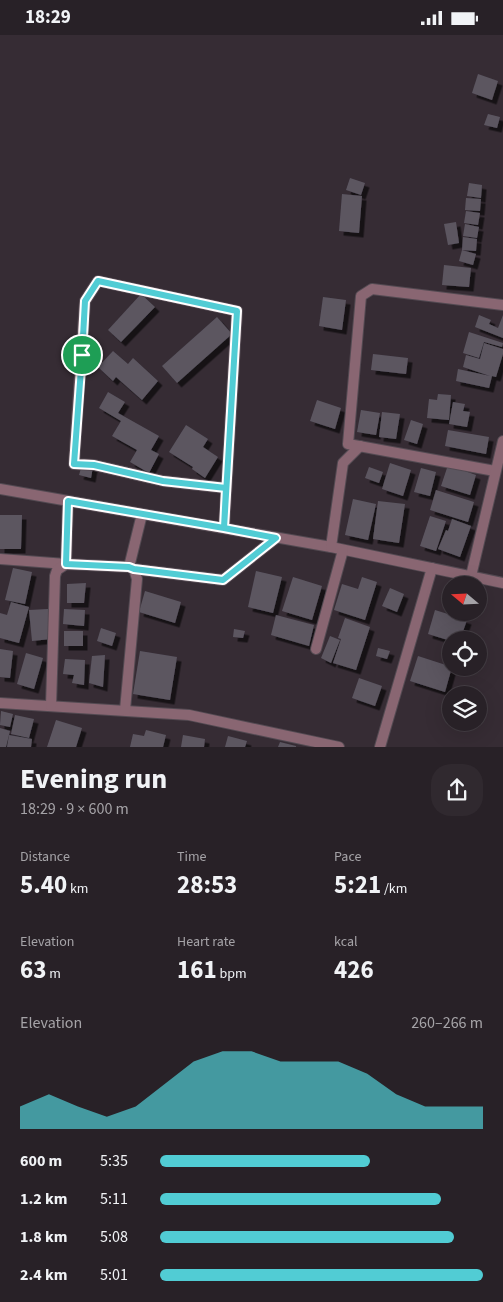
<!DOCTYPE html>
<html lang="en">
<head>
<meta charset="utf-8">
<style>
  :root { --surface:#282127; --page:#30292f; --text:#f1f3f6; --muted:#a5a3a7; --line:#443e44; --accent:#51ccd4 }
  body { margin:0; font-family:"Source Sans 3",sans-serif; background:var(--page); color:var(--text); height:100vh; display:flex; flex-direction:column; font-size:19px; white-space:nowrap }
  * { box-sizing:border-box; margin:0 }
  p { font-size:16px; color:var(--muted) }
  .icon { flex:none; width:28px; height:28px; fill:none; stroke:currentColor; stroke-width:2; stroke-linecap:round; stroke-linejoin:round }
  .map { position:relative; height:712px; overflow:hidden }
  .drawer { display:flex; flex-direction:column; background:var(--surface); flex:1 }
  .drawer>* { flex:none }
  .needle { width:32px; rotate:289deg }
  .fabs { position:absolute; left:442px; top:541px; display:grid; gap:10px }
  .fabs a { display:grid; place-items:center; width:45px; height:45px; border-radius:50%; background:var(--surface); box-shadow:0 5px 20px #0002,0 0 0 1px var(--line); font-size:25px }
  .pin { position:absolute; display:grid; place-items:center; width:42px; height:42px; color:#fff; margin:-21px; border:2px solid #fff; border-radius:50%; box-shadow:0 1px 5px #0007 }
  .round { display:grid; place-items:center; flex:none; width:52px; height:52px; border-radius:20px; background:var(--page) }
  .overview { display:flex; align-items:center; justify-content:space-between; height:85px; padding:0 20px }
  h1 { font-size:28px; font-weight:700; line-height:38px }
  .metrics { display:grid; grid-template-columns:repeat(3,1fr); gap:8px; height:85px; padding:5px 20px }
  .metrics div { display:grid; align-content:center }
  .metrics b { font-size:25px; font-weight:700 }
  .metrics small { font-size:14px; font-weight:400 }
  .metrics p { font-size:14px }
  .chart { height:140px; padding:10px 20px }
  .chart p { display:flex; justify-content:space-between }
  .chart svg { width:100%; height:90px; margin-top:5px; fill:var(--accent); opacity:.7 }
  ul { padding:0 20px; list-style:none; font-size:16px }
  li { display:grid; grid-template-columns:80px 60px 1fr; align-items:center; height:38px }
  li i { height:12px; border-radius:6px; background:var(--accent) }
  .status { display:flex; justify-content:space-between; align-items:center; height:35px; padding:0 25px; background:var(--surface); direction:ltr }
  .status svg { height:14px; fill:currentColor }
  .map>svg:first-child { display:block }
</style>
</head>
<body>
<div class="status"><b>18:29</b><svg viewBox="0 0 49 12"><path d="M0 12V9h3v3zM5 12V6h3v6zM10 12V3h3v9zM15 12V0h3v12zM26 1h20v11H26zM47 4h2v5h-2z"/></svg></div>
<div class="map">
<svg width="503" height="712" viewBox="0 0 503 712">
  <defs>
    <filter id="shadow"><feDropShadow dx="4.5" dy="4.5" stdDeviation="0" flood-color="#0009"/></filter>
  </defs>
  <rect width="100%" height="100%" fill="#362c34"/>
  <g fill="#5b5661" filter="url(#shadow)">
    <path d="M478,39l20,7 -6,19 -20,-7z"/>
    <path d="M488,79l12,3 -3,11 -13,-3z"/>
    <path d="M350,143l15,5 -4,12 -15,-5z"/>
    <path d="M469,148l13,2 -1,13 -14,-2z"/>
    <path d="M342,159l20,2 -3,37 -20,-2z"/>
    <path d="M466,163l15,1 -1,12 -15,-1z"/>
    <path d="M466,176l14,2 -2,12 -14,-2z"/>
    <path d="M456,187l3,21 -11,2 -4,-21z"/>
    <path d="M465,189l14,3 -2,11 -14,-2z"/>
    <path d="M463,202l14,2 -1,12 -14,-1z"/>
    <path d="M462,215l14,4 -3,11 -14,-4z"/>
    <path d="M444,230l27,3 -2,19 -27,-2z"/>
    <path d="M141,259l14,13 -34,35 -13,-12z"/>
    <path d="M323,262l23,3 -4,30 -23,-4z"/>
    <path d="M479,280l12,5 -2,4 9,4 5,-13v23l-28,-11z"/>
    <path d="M217,282l15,17 -55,49 -15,-17z"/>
    <path d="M469,297l34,11 -1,4 -18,-5 -5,16 -16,-5z"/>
    <path d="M484,308l19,6v5l-7,23 -4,-1 -3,12 -33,-7 2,-12 32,7 -27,-9 3,-12 14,4z"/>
    <path d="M113,316l15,13 5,-6 25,23 -16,19 -26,-23 -3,4 -15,-14z"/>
    <path d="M373,319l35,4 -2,16 -35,-4z"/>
    <path d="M108,357l17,10 -7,11 41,23 -8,14 8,4 -10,19 -19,-11 7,-12 -25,-14 9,-15 -22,-13z"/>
    <path d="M438,359l13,1 -2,25 -22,-2 2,-19 8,1z"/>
    <path d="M317,365l24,8 -6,21 -25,-8z"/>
    <path d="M453,367l12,2 -2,7 7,1 -3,15 -18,-3z"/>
    <path d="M361,375l19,3 -4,22 -19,-3z"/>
    <path d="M382,377l18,2 -4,25 -17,-2z"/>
    <path d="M411,385l12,4 -6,20 -13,-4z"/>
    <path d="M186,390l22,14 -5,8 15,10 -13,21 -13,-9 1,-2 -24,-15z"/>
    <path d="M448,395l41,7 -3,17 -41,-8z"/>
    <path d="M390,428l21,7 -8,26 -21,-7z"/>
    <path d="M82,430l11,2 -2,11 -12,-3z"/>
    <path d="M448,430l28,10 -6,20 -29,-9z"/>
    <path d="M369,432l14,5 -4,11 -14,-5z"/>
    <path d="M421,433l15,4 -6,24 -16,-4z"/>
    <path d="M436,455l38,12 -6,20 -38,-12z"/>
    <path d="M353,464l23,5 -8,36 -23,-5z"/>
    <path d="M378,466l27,3 -6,39 -26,-4z"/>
    <path d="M0,480h22l-1,34h-21z"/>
    <path d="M430,481l16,5 -10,30 -16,-5z"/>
    <path d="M452,484l19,7 -11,31 -22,-8 8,-19 2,1z"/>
    <path d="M13,533l19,4 -7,32 -20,-4z"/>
    <path d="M256,536l26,6 -9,36 -25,-6z"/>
    <path d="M293,542l29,9 -10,34 -30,-9z"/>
    <path d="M362,542l15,5 -12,38 -31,-10 8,-26 16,5z"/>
    <path d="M86,548l-2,20h-17v-19z"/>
    <path d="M390,553l14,6 -7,18 -15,-6z"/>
    <path d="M145,556l36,11 -6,21 -36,-11z"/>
    <path d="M11,567l18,5 -10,36 -19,-5v-25l7,2z"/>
    <path d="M48,574l3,30 -19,2 -3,-31z"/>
    <path d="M64,574l21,1 -1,16 -21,-2z"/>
    <path d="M435,575l32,10 -7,20 -9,1 -23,-7z"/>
    <path d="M276,580l38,10 -5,21 -38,-11z"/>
    <path d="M345,583l25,9 -14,43 -23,-7 8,-24 -3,-1z"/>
    <path d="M101,593l15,5 -4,13 -15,-5z"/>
    <path d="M234,594l11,2 -2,7 -10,-1z"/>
    <rect x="64" y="596" width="19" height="15"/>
    <path d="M330,601l10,4 -9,23 -10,-5z"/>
    <path d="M378,613l12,3 -3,8 -11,-3z"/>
    <path d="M0,614l13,2 -3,27 -10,-1z"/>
    <path d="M140,616l37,6 -7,43 -37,-6z"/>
    <path d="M26,618l17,5 -9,31 -17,-5z"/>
    <path d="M105,620l-2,32 -14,-4 3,-27z"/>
    <path d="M418,621l34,11 -7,25 -35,-11z"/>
    <path d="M65,624l20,1 -1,25 -12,-2 2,-8 -11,-1z"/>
    <path d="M359,643l23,8 -7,20 -23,-8z"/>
    <path d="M1,676l12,3 -3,13 -10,-2z"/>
    <path d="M15,680l19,4 -5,19 -18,-4z"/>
    <path d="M56,685l26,8 -6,19h-29z"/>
    <path d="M0,693l10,3 -4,16h-6z"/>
    <path d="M146,695l20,5 -3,12h-33l3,-13 11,2z"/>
    <path d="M9,700l23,4 -1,8h-24z"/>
    <path d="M183,700l22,4 -1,8h-23z"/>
    <path d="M228,701l19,5 -2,6h-20z"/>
    <path d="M280,707l16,4v1h-18z"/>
  </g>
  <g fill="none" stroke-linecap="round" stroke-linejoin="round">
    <defs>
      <g id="minor">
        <path d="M495,436l-147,-27 13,-148 11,-7 131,16"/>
        <path d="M0,454l331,58 172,36"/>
        <path d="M224,493l13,-217 -139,-30 -13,20 -11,163 20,1 69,16 63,7"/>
        <path d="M331,512l12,-84 17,-17"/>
        <path d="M0,524l66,5 2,-63"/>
        <path d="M129,532l13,-53"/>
        <path d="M134,534l89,11 53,-42"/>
        <path d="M471,541l32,-135"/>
        <path d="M316,614l27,-99"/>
        <path d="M0,668l189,12 150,32"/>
        <path d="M51,671l4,-130 2,-6 9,-6 63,3 5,2 3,10 -12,131"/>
        <path d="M380,712l52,-179"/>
      </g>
    </defs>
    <use href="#minor" stroke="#534a52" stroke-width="12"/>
    <use href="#minor" stroke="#896672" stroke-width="10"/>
  </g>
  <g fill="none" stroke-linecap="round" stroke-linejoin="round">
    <defs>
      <path id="route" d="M82,320l-8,109 20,1 69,16 63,7 -2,40 -156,-27 -2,63 63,3 5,2 89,11 53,-42 -52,-10 13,-217 -139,-30 -13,20 -3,54"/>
    </defs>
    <use href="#route" stroke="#fff" stroke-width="10"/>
    <use href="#route" stroke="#51ccd4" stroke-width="6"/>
  </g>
</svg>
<div class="fabs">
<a><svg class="needle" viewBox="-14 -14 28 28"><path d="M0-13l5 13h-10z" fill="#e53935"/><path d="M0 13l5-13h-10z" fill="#a5a3a7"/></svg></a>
<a><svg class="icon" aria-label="locate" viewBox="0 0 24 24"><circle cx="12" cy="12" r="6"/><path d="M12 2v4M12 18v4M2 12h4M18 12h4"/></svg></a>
<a><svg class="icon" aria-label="layers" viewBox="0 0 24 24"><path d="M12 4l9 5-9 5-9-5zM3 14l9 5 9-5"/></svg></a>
</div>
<div class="pin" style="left:82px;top:320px;background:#1e9e55"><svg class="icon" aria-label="arrive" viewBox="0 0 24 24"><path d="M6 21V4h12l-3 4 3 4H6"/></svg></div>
</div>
<section class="drawer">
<div class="overview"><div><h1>Evening run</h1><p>18:29 · 9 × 600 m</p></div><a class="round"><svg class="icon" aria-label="share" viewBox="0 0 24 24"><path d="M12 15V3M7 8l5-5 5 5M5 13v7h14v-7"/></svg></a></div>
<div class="metrics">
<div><p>Distance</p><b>5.40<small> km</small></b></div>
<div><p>Time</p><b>28:53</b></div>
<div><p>Pace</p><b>5:21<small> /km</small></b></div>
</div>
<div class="metrics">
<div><p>Elevation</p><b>63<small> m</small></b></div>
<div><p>Heart rate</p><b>161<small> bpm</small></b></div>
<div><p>kcal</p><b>426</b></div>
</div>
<div class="chart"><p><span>Elevation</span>260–266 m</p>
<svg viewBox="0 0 160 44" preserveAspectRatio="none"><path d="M0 44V33L10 27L20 33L30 38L40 33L50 22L60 11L70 6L80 6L90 11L100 11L110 11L120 17L130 27L140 33L150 33L160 33V44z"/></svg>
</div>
<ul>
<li><b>600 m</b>5:35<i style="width:65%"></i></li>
<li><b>1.2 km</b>5:11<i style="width:87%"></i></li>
<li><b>1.8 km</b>5:08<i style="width:91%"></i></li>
<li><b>2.4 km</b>5:01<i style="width:100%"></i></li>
</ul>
</section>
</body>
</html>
